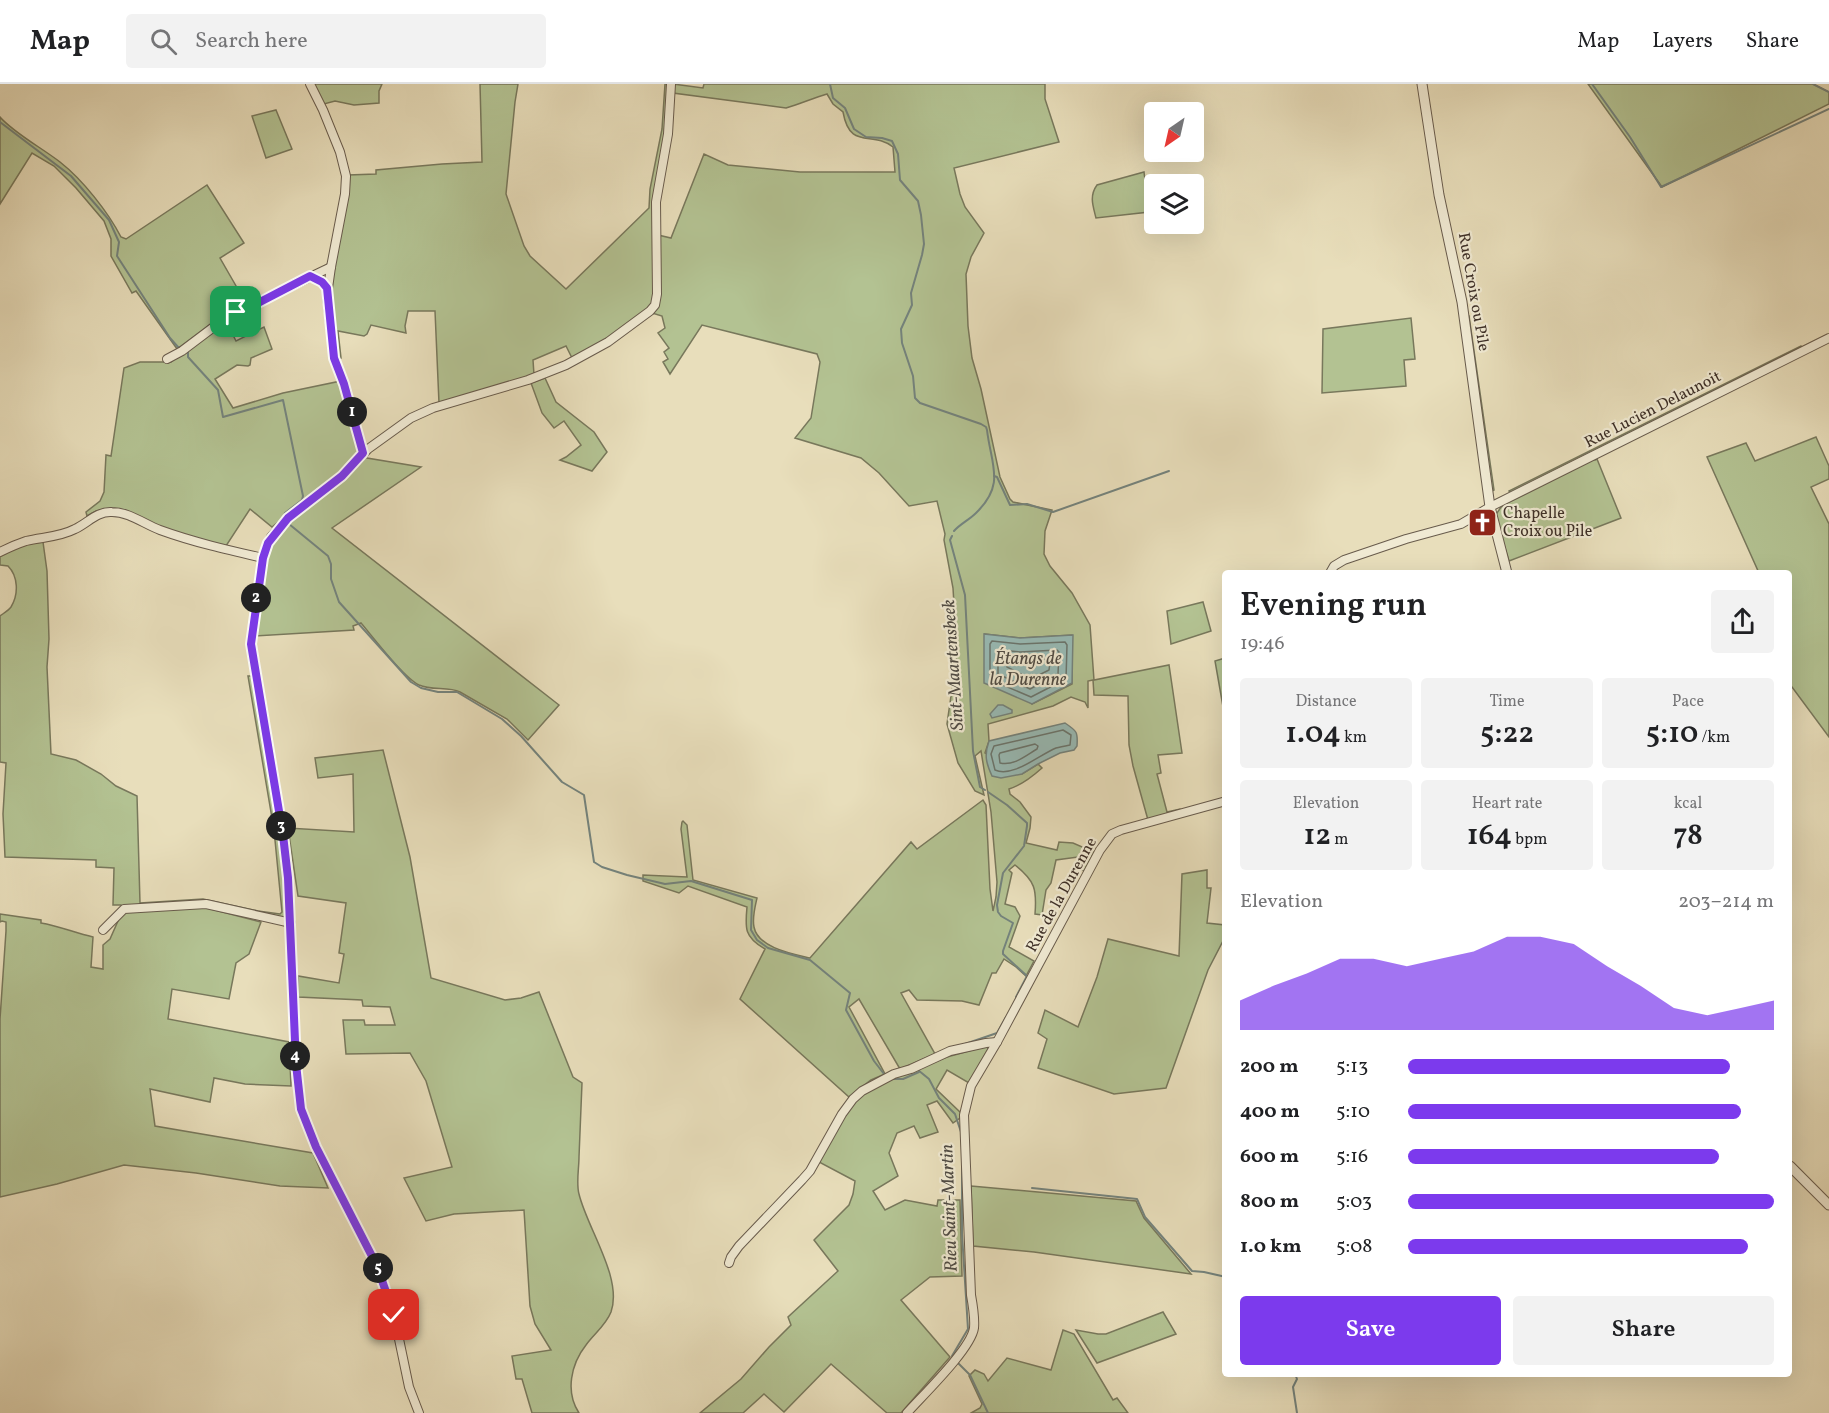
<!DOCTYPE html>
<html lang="en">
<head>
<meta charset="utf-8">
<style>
  :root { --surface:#fff; --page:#f2f2f2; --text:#202124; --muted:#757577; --line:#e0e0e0; --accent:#7c3aed }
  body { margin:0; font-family:Vollkorn,serif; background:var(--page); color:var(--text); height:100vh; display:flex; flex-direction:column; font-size:22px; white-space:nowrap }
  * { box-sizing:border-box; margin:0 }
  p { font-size:20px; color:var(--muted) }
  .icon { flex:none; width:33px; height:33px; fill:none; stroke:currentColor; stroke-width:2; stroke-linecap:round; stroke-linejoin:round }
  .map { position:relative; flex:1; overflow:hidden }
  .details { position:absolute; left:1222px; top:486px; width:570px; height:807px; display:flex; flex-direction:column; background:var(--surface); border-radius:6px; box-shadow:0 6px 24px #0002 }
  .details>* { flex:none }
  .needle { width:39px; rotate:214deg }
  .buttons { position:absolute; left:1144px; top:18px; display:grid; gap:12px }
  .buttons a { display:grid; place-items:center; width:60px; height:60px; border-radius:6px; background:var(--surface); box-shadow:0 6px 24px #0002; font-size:30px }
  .pin { position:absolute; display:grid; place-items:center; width:51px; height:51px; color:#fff; margin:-26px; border-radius:12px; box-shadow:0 3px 9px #0006 }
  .km { position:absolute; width:30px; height:30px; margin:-15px; border-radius:50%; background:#222; color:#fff; font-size:16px; line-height:30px; text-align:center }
  .round { display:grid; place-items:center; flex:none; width:63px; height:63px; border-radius:6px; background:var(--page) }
  .overview { display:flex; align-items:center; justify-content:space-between; height:102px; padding:0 18px }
  h1 { font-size:33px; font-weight:600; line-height:45px }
  .figures { display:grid; grid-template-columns:repeat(3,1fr); gap:9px; height:102px; padding:6px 18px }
  .figures div { display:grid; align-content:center; border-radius:6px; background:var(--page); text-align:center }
  .figures b { font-size:30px; font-weight:600 }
  .figures small { font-size:16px; font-weight:400 }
  .figures p { font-size:16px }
  .chart { height:168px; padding:12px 18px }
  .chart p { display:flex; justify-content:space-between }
  .chart svg { width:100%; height:108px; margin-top:6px; fill:var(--accent); opacity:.7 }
  .primary-button { display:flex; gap:12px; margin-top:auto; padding:12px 18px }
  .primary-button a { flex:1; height:69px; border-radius:6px; background:var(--accent); color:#fff; font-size:24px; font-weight:600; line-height:69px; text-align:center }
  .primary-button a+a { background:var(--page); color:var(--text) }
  ul { padding:0 18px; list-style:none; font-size:20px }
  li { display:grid; grid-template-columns:96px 72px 1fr; align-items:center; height:45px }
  li i { height:15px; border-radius:8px; background:var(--accent) }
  header { display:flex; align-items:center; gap:36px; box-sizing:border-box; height:84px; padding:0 30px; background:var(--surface); border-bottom:2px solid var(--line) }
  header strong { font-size:28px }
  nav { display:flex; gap:33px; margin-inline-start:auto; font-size:21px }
  .search { width:420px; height:54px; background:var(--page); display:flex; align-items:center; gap:15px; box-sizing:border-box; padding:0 21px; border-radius:6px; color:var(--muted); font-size:22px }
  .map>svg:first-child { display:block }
</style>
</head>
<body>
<header>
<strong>Map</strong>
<div class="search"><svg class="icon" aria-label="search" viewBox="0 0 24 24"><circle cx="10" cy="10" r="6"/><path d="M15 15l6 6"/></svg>Search here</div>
<nav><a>Map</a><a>Layers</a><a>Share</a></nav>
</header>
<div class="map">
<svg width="1829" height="1329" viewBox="0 0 1829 1329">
  <rect width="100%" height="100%" fill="#e8debb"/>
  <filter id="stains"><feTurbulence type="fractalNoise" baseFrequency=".00333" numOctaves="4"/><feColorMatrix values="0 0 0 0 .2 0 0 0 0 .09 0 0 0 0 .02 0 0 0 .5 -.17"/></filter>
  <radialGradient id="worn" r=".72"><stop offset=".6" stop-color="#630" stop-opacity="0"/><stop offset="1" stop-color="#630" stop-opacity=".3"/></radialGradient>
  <g fill="#b3c292" stroke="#78785c" stroke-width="1.5" fill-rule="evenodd">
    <path d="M312,0h70l-3,7v12l-25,2 -19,-4 -11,3z"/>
    <path d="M480,0h38l-3,18 -9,92 18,52 6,10 36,33 83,-81 1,-19 12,-60 3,-45h4l-4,50 -8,41 -2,121 -4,10 -31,26 -47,28 -7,-14 -33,14 1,15 -95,28 -4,-92h-27l-3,15 1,7 -35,-8 -4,9 -3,2 -26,-5 3,27h-4l-5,-27 -2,-52 18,-104 28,-1v-4l66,-6 40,-2z"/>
    <path d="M673,0l30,4 1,-4h341v15l14,43 -105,26 6,26 5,13 19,26 -13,24 -5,17 2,52 4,32 9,31 19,88 10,22 3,3 39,8 -7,21 -1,23 6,12 22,27 18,32 4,55 75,-15 13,88 -24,2 3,18 -4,1 10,38 13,-3 1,2 -33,9 -15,-54 -4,-21 -1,-49 -34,-1 -1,-15 -5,1v27l-3,-6 -14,-5 -18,9 -65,18 1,17 -4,12 37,21 16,-10 4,4c-10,9 -20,17 -33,21l1,5 10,8 11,15 -1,11 -4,15 31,7 2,-8 14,1 21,9 -10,19 -4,-2 3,-9 -5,-3 -22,3 -5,23 -5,7 -4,25 -7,-1c2,-25 0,-33 -20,-49l-6,5 3,3 -7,31 10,3 5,9 -11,31 25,14 -8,15 -10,-9 -12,-8 -8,14h-4l-13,32 -17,-4 -45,-1 -8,-10 -8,3 34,61 -35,15 -41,-70 -10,8 36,67 -14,6 -22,17 -109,-98 25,-50c-21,-12 -20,-21 -18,-42l-59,-21 -9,7 -36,-12v-6l44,2 -6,-48 1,-7 1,-1 4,4 6,55 64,18c-2,9 -5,20 -3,29 4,21 39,27 56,31l101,-116 6,7 66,-49 3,5 4,84 3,22 3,-14 1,-15 -6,-70 -10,-61 -6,5 9,39 -9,-4 -17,-28 -11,-39 10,-70 -4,-66 -9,-48 1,-6 -8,-33 -28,5 -30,-33 -18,-15 -66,-20 16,-20 9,-56 -3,-8 -115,-29 -32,49 -7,-12 5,-3 -4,-7 5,-4 -11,-15 7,-5 -3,-12 -10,-3 6,-78 13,3 33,-84 24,11 72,7h95l-2,-25c-21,-17 -43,4 -50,-35l-10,-8 -6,-10c-14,4 -27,10 -41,14l-113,-15zM985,550l35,4 52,-3v49l-40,20z"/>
    <path d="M1588,0h225l16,8v12l-167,83z"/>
    <path d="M276,26l16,39 -26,9 -14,-42z"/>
    <path d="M0,33c14,16 42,31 60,45 23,18 48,50 61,75l5,2 81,-54 37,58 -24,15 27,47 -23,9 -47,35 -41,-58 -4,2 -21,-37v-17l-7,-18 -28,-33 -22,-22 -22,-13 -32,51z"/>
    <path d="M1144,88l5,40 -53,6c-3,-12 -7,-22 1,-33z"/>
    <path d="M1467,232h2l25,174 -2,1z"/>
    <path d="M1411,234l4,41 -11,1 2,26 -84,7 1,-64z"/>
    <path d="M219,240l5,8 6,-3 6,12 28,-14 8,22 -21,9 -1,7 -2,1 -11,-1 -22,14 18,29 50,-15 58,-12 17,65c0,9 -4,14 -10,21l-76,60 -22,-18 -24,37 -20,-4 -57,-18 -38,-15 -15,2 -9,5 -1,-4 14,-11 4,-9 2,-37 5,1 13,-88 16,-6h31z"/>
    <path d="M1801,262l1,2 -291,146 -2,-3z"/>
    <path d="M545,294l11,24 38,30 13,20 -15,19 -32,-11 6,-3 15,-12 -17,-24 -10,7 -12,-15 -11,-30z"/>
    <path d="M1816,353l13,29v13l-18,8 18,37v213l-37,-50h-2v-114h-31l-52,-116 39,-14 9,18z"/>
    <path d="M365,371l2,3 54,9 -89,61 227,177 -31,35 -21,-21 -47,-27c-12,-6 -28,-1 -41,-7 -16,-8 -46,-48 -58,-62l-8,3 1,4 -99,6c5,-36 5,-77 26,-108z"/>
    <path d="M1594,374l1,2 2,-1 24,59 -112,43 -14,-45 6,-9 4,-2 -1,-2z"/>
    <path d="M43,458l4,29 2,68 -2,28 4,87 25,6 25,14 15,12 21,10 3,107 63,-4 55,12 22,3 2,-2 -8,-82 -26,-154h4c14,79 30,158 34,239l-4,4 -61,-14 -99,2 -1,-2h-8l1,-37 -18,-1v-7l-91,-3 -2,-43 3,-51 -6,-1v-146c4,-3 9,-6 11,-9 8,-13 7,-31 -3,-41l-8,-1v-10l19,-10z"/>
    <path d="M1203,518l8,29 -40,13 -4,-33z"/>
    <path d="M1225,574h1l-1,60 -10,-57z"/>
    <path d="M383,666l27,107 21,121 74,22 16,-2 18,-6 34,85 9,6c-1,25 -2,50 -3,74 0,12 -3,26 0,37 8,34 44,84 32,118 -5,13 -17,22 -25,33 -15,19 -21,47 -7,68h-47l-10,-34h-6l-4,-23 39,-6 -16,-26 -5,-18 -6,-96 -70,4 -28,7 -22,-43 48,-11 -26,-86 -16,-28 -64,1 -3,-34h21l1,5h30l-5,-18 -27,-1 -1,-6 -64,-3v-21l41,7 5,-29 -5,-1 7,-50 -48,-7 -10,-68 66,4 -1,-58 -35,4 -3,-20z"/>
    <path d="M1207,786v18h4l-4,35 18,2v12l-17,33 -42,118 -52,6 -76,-26 9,-29 -9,-6 7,-23 33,17 19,-50 11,-38 71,17 3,-82z"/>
    <path d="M185,823l22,1 54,14 -12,32 -13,9 -7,36 -57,-10 -4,30 121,23 2,44 -46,-2 -31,-6 -4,24 -60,-13 5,37 158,27 15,35 -48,-2 -84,-13 -72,-8 -67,19 -57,13v-178l6,-88v-9l-4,-1 -2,1v-8l41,6v3c18,3 34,10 52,14l-2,30 12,2v-24l7,-6 12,-27z"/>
    <path d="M987,962l1,3 -19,34 -22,-13 -11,19 25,24 -1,5 -7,5 -16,-22 -10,4 11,27 -18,6 -6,-12 -17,7 -8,20 9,23 -25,15 12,19 20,-10 32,6 1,-6h22l2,76 -32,1 -29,23 49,57 -49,56h-14l-56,-49 -47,48 -20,-18 -21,19h-43l41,-34 28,-32 22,-22 -3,-8 50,-46 -24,-31 35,-35 4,-11 2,-13 -36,-19 19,-35 16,-26 17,-14 76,-30z"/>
    <path d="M971,1102l165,15 8,17 47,56 -157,-22 -61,-6z"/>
    <path d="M1163,1228l13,22 -79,29 -21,-33 22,4h8z"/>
    <path d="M1063,1246l11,4 39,66 4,-2 11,15h-157l9,-5 2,-4 -13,-28 6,-6 9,4 4,7 19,-23 44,12z"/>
  </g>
  <g fill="#98bbb6" stroke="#74837d" stroke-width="1.5">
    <path d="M984,550l36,4 53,-3 -1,48 -40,21 -48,-21z"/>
    <path d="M998,621h5l9,5v3l-20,5 -2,-4z"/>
    <path d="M1065,639c12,8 13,9 12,23l-3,4 -14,3 -22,11 -16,10 -21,4 -9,-2c-6,-13 -8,-21 -3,-35z"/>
  </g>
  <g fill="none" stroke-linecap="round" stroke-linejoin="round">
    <g stroke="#6a756e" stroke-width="1.5">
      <path d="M992,557l28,3 45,-2 2,3 -1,34 -35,18 -40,-17 -1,-3v-33z"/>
      <path d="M1000,566l20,2 37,-2 2,2 -1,22 -28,15 -32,-15v-22z"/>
      <path d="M1047,575l3,3 -1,8 -18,9 -24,-12v-5l2,-2z"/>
      <path d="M1063,646l8,5 -1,10c-5,1 -10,2 -14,3 -17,7 -43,30 -61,22l-4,-16 3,-8z"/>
      <path d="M1035,660l3,2 -1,3c-12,7 -23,17 -37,14l-1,-8 1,-2z"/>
    </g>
    <g stroke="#74837d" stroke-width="2">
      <path d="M830,0l3,14 12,10 9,21 12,8 16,1 10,3 6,13 2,26 18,21 3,14 3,29 -2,11 -11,38 1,12 -11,24 1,14 11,33 2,22 5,5 61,21 5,3 1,3c4,35 19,54 -11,83 -7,7 -16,11 -22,18"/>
      <path d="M1592,0l38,53 31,50 168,-78"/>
      <path d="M1813,0l16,8"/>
      <path d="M0,38l71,54 38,44 10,22 -2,14 53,82 8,9h5"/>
      <path d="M188,267v6l30,33 5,27 60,-17 20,96 -1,4 -17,13 -1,4"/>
      <path d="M994,392l3,1 13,28 17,-1 26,8 116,-41"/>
      <path d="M289,440l39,32 3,8v15l8,23 72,80 10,6 17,4h19l45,27 19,17 41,46 22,13 10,67 8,5 25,8 38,9 26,-3 61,19 -1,30 6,10 11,8 42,12 40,33 -4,17 28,51 10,13"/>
      <path d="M952,452l-2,4 15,55 8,156 7,36 5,3"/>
      <path d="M988,708l19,13 20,18v3l-3,20 -21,27 -6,32 1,7 3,4 12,7 -10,28v3l24,22 -11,21"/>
      <path d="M965,960l32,-11 9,-16"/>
      <path d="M918,986l11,9 10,19 16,16 6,18"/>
      <path d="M890,995h13l16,-7"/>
      <path d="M1032,1104l105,11 8,18 47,54 12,1 22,5"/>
      <path d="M952,1272l16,-27 -6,-95v-69"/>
      <path d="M957,1278l13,13 18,38"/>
      <path d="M1295,1290l2,5 -4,8 4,26"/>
    </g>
    <defs>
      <g id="minor">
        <path d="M310,0l13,26 17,42 6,24 -1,18 -14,73 -4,28 7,63 10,26 19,69"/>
        <path d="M167,275l15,-8 45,-34 104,-50"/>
        <path d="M0,468c8,-4 17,-8 26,-11 17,-4 34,-4 49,-12 13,-6 22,-18 37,-17 17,0 32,12 48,18 33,12 68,20 103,28"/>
        <path d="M1330,489l4,-7 10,-6 62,-21 55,-15 29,-17 339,-169"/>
        <path d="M103,846l21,-21 82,-5 85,19"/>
        <path d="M729,1179l2,-6 8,-11 63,-66 8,-9 32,-57 11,-15 9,-8 32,-17 17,-5 39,-18 36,-8 11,-1"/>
        <path d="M419,1329l-10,-26 -15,-72 -8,-25 -9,-24 -61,-119 -15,-38 -5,-45 -8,-186 -5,-43 -32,-191 12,-86 8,-21 17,-19 57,-45 23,-24 43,-31 22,-10 95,-28 38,-15 42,-23 42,-31 5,-6 2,-11 -1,-92 12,-68 3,-50"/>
        <path d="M907,1329c16,-18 64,-64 67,-85 1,-11 -1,-22 -3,-33l-7,-180 7,-29 26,-44 103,-192 12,-16 9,-4 105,-29"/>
      </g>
      <g id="tertiary">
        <path d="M1422,0l17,111 23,107 28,205 17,66"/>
        <path d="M1790,1082l39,39"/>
      </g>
    </defs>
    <use href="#minor" stroke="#685b4c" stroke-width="10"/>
    <use href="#tertiary" stroke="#685b4c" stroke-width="11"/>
    <use href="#minor" stroke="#f0ead3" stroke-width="8"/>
    <use href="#tertiary" stroke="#f0ead3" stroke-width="9"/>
  </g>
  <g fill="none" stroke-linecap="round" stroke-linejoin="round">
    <defs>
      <path id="route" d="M236,228l24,-10 50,-26 12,6 5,6 7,70 10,26 19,69 -21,23 -54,42 -20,25 -5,15 -12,86 32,191 5,43 8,186 5,45 15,38 61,119 17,49"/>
    </defs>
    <use href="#route" stroke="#fff" stroke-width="12"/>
    <use href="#route" stroke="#7c3aed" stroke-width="8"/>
  </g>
  <defs>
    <symbol id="church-square" viewBox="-11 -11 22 22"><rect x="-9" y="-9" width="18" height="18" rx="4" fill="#8f2418" stroke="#f0ead3"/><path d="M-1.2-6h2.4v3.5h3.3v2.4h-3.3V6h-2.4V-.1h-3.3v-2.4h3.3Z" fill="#fff"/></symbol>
  </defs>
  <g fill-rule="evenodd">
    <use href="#church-square" x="1466" y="422" width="33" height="33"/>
  </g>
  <g text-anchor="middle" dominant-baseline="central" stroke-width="4.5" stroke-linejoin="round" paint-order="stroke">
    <g font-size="16" fill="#3d2f27" stroke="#f0ead3">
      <text transform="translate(1473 208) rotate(80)">Rue Croix ou Pile</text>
      <text transform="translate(1653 326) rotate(-27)">Rue Lucien Delaunoit</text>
      <text transform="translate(1062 811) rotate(-61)">Rue de la Durenne</text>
    </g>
    <g font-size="16" fill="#3d2f27" stroke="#f0ead3" text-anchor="start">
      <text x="1503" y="430">Chapelle<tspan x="1503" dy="18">Croix ou Pile</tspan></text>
    </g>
    <g font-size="18" font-style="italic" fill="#4f4b44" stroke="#f0ead3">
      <text x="1028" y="575">Étangs de<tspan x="1028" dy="21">la Durenne</tspan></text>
      <text transform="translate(954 581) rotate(-94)">Sint-Maartensbeek</text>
      <text transform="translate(950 1124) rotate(-92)">Rieu Saint-Martin</text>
    </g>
  </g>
  <rect width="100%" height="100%" filter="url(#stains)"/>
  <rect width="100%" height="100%" fill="url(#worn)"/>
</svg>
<div class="buttons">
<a><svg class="needle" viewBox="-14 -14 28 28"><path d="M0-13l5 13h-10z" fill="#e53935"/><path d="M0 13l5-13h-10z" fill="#757577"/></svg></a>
<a><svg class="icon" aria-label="layers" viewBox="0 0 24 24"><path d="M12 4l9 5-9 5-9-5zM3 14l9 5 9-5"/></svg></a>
</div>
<div class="pin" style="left:236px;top:228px;background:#1e9e55"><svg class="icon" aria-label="arrive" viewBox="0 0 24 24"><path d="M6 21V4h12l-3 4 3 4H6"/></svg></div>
<div class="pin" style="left:394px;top:1231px;background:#d93025"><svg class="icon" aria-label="check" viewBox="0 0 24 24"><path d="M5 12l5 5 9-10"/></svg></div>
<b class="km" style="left:352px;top:328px">1</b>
<b class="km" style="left:256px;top:514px">2</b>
<b class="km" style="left:281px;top:742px">3</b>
<b class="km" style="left:295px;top:972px">4</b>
<b class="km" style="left:378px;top:1184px">5</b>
<section class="details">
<div class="overview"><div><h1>Evening run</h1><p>19:46</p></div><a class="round"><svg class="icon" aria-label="share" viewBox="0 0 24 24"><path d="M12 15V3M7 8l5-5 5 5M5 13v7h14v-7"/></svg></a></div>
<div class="figures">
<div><p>Distance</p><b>1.04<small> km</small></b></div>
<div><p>Time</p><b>5:22</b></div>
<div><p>Pace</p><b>5:10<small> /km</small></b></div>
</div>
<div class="figures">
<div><p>Elevation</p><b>12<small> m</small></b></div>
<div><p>Heart rate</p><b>164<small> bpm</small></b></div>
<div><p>kcal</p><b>78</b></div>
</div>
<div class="chart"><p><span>Elevation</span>203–214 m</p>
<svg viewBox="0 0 160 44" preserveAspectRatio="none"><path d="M0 44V32L10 26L20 21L30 15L40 15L50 18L60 15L70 12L80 6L90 6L100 9L110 18L120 26L130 35L140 38L150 35L160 32V44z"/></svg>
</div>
<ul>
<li><b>200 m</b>5:13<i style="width:88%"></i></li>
<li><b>400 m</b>5:10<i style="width:91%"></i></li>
<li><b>600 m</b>5:16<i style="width:85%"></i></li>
<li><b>800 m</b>5:03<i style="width:100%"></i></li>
<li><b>1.0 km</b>5:08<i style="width:93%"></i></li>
</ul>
<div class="primary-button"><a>Save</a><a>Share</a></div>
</section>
</div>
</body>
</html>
